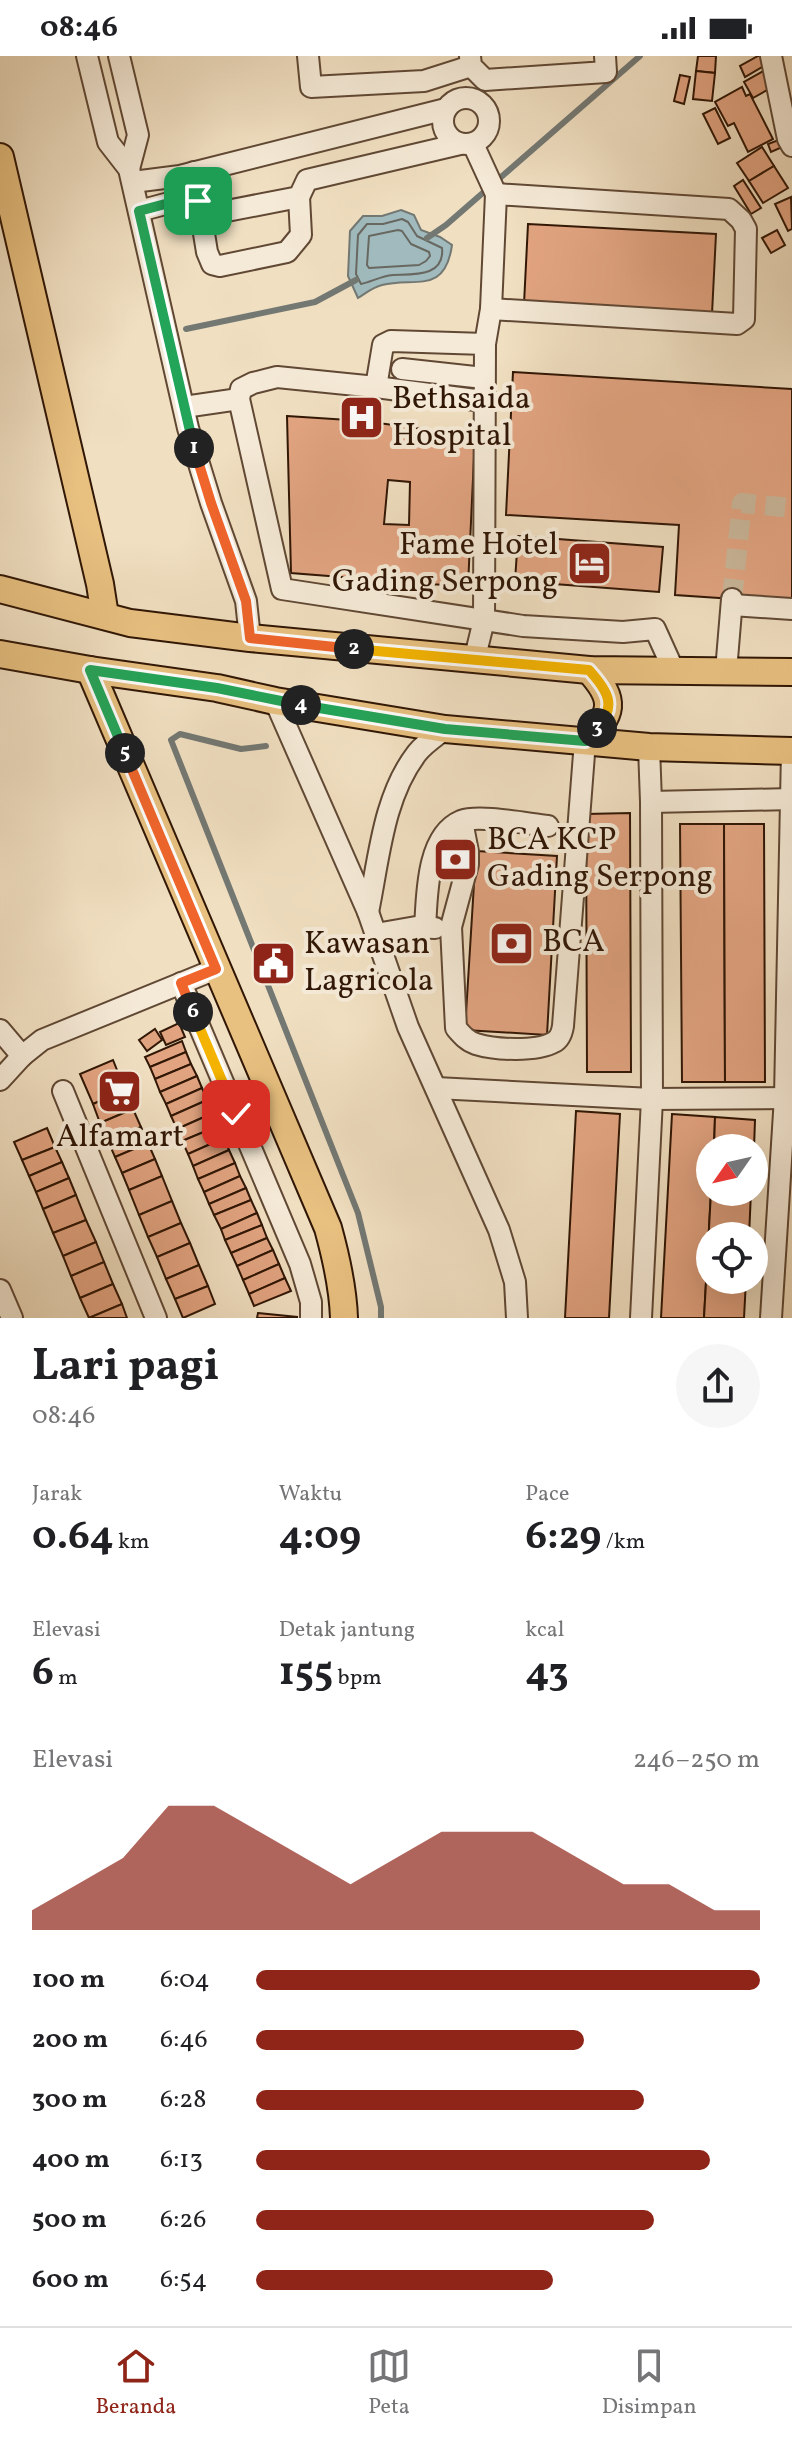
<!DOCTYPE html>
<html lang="id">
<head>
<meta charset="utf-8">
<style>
  :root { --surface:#fff; --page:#f6f6f6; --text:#202124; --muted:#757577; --line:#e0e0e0; --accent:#8f2418 }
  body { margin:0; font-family:Vollkorn,serif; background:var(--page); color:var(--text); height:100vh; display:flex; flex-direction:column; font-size:30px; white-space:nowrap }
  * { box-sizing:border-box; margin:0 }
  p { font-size:26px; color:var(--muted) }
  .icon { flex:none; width:44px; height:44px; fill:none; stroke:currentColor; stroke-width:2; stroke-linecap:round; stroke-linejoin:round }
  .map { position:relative; height:1262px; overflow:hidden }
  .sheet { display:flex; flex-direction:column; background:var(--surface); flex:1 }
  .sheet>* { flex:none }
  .needle { width:52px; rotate:236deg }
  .tools { position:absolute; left:696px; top:1078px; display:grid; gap:16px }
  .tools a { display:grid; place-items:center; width:72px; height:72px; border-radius:50%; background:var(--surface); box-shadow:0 8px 32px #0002; font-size:40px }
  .pin { position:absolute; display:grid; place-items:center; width:68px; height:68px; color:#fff; margin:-34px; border-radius:16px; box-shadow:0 4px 12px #0006 }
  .km { position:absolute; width:40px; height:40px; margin:-20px; border-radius:50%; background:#222; color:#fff; font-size:22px; line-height:40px; text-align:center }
  .round { display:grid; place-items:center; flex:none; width:84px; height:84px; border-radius:42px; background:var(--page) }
  .headline { display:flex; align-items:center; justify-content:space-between; height:136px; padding:0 32px }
  h1 { font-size:44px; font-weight:700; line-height:60px }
  .stats { display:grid; grid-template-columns:repeat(3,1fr); gap:12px; height:136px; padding:8px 32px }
  .stats div { display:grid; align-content:center }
  .stats b { font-size:40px; font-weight:700 }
  .stats small { font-size:22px; font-weight:400 }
  .stats p { font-size:22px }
  .chart { height:224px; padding:16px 32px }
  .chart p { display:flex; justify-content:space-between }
  .chart svg { width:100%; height:144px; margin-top:8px; fill:var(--accent); opacity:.7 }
  ul { padding:0 32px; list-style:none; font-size:26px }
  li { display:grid; grid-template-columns:128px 96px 1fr; align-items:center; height:60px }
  li i { height:20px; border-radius:10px; background:var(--accent) }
  .status { display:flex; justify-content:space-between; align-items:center; height:56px; padding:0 40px; background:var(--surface); direction:ltr }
  .status svg { height:22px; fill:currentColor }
  .menu { display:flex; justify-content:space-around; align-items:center; height:112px; border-top:2px solid var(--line); background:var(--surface); font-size:22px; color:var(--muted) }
  .menu a { display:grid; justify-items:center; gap:4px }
  .menu .current { color:var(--accent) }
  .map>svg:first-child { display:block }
</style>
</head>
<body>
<div class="status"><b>08:46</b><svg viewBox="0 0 49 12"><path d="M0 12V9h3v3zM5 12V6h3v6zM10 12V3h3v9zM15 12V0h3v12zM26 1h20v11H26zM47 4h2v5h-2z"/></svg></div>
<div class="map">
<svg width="792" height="1262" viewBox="0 0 792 1262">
  <rect width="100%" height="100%" fill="#f0dfc1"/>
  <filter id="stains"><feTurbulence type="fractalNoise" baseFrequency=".0025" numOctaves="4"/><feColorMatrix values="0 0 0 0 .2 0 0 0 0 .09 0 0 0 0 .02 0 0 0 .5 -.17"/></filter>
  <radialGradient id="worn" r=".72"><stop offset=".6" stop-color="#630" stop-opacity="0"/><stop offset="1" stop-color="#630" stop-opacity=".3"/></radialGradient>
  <path fill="#a0babd" stroke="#737873" stroke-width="2" d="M401,154l13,5 7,15 19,7 12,8c-7,50 -37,32 -70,40 -9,2 -16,8 -24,13l-10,-22 2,-45 13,-15h19z"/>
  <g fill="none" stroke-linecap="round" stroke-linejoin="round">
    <g stroke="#686861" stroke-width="2">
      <path d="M402,163l6,3 9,14 25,12c3,30 -31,26 -49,27 -12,1 -22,7 -32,9l-5,-10 2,-39 9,-11h16z"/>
      <path d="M398,174l4,1 9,13 18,8 1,4 -4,5 -7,4 -50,3 -2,-3 2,-29z"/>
    </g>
    <g stroke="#737873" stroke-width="6">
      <path d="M427,182l19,-13 194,-169"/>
      <path d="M186,273l129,-27 41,-22"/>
      <path d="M266,690l-25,3 -61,-15 -9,6 187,473 23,94v11"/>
    </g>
  </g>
  <g fill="#e2a481" stroke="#301605" stroke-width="2" fill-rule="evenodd">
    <path d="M698,0h18l-1,17 -19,-2z"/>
    <path d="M758,0h7l4,7 -24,14 -5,-11z"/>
    <path d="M767,13l9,16 -23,13 -9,-16z"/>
    <path d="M696,15l19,2 -3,28 -19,-2z"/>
    <path d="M680,19l10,2 -6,27 -10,-3z"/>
    <path d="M742,31l4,9 4,-2 23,45 -25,13 -14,-29 -6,3 -13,-24z"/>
    <path d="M715,52l15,30 -12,6 -15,-30z"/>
    <path d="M784,82l3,7 -16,7 -3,-8z"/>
    <path d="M762,91l12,19 -25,15 -12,-18z"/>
    <path d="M774,110l14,22 -25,15 -14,-22z"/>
    <path d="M743,124l18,28 -10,6 -17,-28z"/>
    <path d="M791,141l1,32 -4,2 -13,-27z"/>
    <path d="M528,168l188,10 -4,80 -188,-10z"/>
    <path d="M777,174l8,15 -14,8 -9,-15z"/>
    <path d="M513,316l279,17v214l-117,-8 4,-70 -173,-10z"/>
    <path d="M287,360l77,5 81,11v3l30,1 -7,150 -62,-3v-4l-26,-1 -1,2 -88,-7zM388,424l22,2 -1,43 -25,-1z"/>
    <path d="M518,480l145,11 -4,45 -144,-11z"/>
    <path d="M630,757l1,259h-44l-1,-258z"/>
    <path d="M680,768h44l1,258h-43z"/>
    <path d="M724,768h40l1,258h-40z"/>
    <path d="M476,795l81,5 -10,179 -82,-5z"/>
    <path d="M179,967l6,14 -19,8 -6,-13z"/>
    <path d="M155,973l7,11 -15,11 -8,-11z"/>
    <path d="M182,985l4,11 -36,15 -5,-10z"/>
    <path d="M186,996l5,12 -36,15 -5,-12z"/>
    <path d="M113,1004l12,30 -32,14 -13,-30z"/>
    <path d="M191,1008l6,12 -37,16 -5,-13z"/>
    <path d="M197,1020l5,12 -36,16 -6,-12z"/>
    <path d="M202,1032l5,12 -36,16 -5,-12z"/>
    <path d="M125,1034l8,19 -33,14 -7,-19z"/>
    <path d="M207,1044l6,13 -36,16 -6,-13z"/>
    <path d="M133,1053l8,18 -33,14 -8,-18z"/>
    <path d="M576,1055l44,3 -11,204h-44z"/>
    <path d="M213,1057l5,13 -36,15 -5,-12z"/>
    <path d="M672,1058l43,3 -1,31h-4l1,44 -7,126h-43z"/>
    <path d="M715,1061l40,3 -1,28h-40z"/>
    <path d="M218,1070l6,12 -36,16 -6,-13z"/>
    <path d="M141,1071l7,16 -33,14 -7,-16z"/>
    <path d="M47,1072l8,19 -33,13 -8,-18z"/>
    <path d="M224,1082l5,12 -36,16 -5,-12z"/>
    <path d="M148,1087l7,16 -33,14 -7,-16z"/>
    <path d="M55,1091l7,15 -33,14 -7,-16z"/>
    <path d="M229,1094l6,13 -37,16 -5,-13z"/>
    <path d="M155,1103l7,17 -33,14 -7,-17z"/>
    <path d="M62,1106l7,16 -33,14 -7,-16z"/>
    <path d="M235,1107l5,13 -36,16 -6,-13z"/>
    <path d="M162,1120l10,25 -33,14 -10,-25z"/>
    <path d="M240,1120l6,12 -37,16 -5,-12z"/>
    <path d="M69,1122l7,17 -33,14 -7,-17z"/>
    <path d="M246,1132l5,12 -37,15 -5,-11z"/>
    <path d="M711,1136h40l-2,44h-39v44h36l-2,38h-40z"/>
    <path d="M76,1139l10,25 -33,13 -10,-24z"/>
    <path d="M251,1144l6,13 -36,16 -7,-14z"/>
    <path d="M172,1145l9,22 -33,14 -9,-22z"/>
    <path d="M257,1157l5,12 -37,15 -4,-11z"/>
    <path d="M86,1164l10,22 -33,14 -10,-23z"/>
    <path d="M181,1167l9,20 -33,14 -9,-20z"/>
    <path d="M262,1169l5,13 -36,15 -6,-13z"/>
    <path d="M267,1182l6,12 -36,16 -6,-13z"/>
    <path d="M96,1186l8,20 -33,14 -8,-20z"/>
    <path d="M190,1187l9,22 -33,14 -9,-22z"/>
    <path d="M273,1194l6,14 -36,16 -6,-14z"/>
    <path d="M104,1206l9,22 -33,14 -9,-22z"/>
    <path d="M279,1208l6,14 -36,16 -6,-14z"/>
    <path d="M199,1209l9,21 -33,13 -9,-20z"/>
    <path d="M285,1222l6,13 -37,15 -5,-12z"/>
    <path d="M113,1228l9,20 -33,14 -9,-20z"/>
    <path d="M208,1230l7,18 -32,14 -8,-19z"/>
    <path d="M122,1248l5,14h-38z"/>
    <path d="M258,1257l39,4v1h-40z"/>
  </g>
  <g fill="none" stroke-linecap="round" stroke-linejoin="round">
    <path stroke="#cab79b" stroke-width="20" stroke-dasharray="20 10" stroke-linecap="butt" d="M732,543l10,-96 50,5"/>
    <defs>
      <g id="minor">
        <path d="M87,0l21,86 21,27 59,259 23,75 35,98 4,37"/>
        <path d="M119,0l19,79 -9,34"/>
        <path d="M308,0l3,31 113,-6 47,-15"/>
        <path d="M470,0l1,10 14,14 121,-8 -1,-16"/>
        <path d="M771,0l17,83 4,7"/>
        <circle cx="466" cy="65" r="23"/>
        <path d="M473,88l23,50 -5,115 -6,35"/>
        <path d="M194,116l13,80 5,12 8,2 67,-14 14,-17 -2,-38"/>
        <path d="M133,126l47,-6 266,-67"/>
        <path d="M139,155l30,-8 29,-2"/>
        <path d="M201,160l98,-19 8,-17 153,-36"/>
        <path d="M491,253l246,15 7,-5 2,-90 -5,-9 -12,-11 -233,-15"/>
        <path d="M402,313l82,9"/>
        <path d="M376,331l7,-42 8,-4 94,3 -1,276 -10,41"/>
        <path d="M483,345l-107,-14 -99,-10 -24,6 -12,6 -2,10 43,190 241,37 100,6 32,-3 19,42"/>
        <path d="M184,351l55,-8"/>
        <path d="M732,549l60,4"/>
        <path d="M726,615l6,-72"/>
        <path d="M275,645l93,211 40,115 91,203 16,52 2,36"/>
        <path d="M651,746l141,-3"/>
        <path d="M462,765l6,31v12l-17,63 5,101c6,7 11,13 20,16 19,6 61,8 78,-2 6,-3 8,-10 9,-16l22,-285"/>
        <path d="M368,856c11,-53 15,-115 49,-159 7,-9 19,-17 28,-24"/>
        <path d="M425,873c2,-32 1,-93 36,-108 18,-7 67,3 87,5"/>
        <path d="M376,878l40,-7 19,1"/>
        <path d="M181,927l119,281 11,38v16"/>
        <path d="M0,974l22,26"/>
        <path d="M0,1024l22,-24 20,-16 174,-71"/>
        <path d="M436,1032l216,11 140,-1"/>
        <path d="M63,1035l93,227"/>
        <path d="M0,1234l12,28"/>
        <path d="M641,1262l11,-219 -1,-297 -2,-55"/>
        <path d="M771,1262l14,-221 7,-346"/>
      </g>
      <g id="major">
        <path d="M0,101l100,427 5,32"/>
        <path d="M0,533l130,34 120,15 339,32 203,2"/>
        <path d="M0,598l90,16 127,18 58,13 170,28 204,18 143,4"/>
        <path d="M90,614l238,558c8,29 15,59 16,90"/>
        <path d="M585,685c28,-27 32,-40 4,-71"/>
      </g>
    </defs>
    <use href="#minor" stroke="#604834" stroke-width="24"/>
    <use href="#major" stroke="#301605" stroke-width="30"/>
    <use href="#minor" stroke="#f5ead7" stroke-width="20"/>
    <use href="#major" stroke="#e8c080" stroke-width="26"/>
  </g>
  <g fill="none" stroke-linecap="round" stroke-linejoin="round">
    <defs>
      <path id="split-1" d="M194,392l-55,-237 30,-8 29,-2"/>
      <path id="split-2" d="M194,392l17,55 35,98 4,37 104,11"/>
      <path id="split-3" d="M354,593l235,21c18,20 29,36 8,58"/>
      <path id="split-4" d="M301,649l144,24 140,12 12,-13"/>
      <path id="split-5" d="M125,697l-35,-83 127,18 84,17"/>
      <path id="split-6" d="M125,697l91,216 -35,14 12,29"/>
      <path id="split-7" d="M193,956l43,102"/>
    </defs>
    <use href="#split-1" stroke="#fff" stroke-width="16"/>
    <use href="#split-2" stroke="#fff" stroke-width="16"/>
    <use href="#split-3" stroke="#fff" stroke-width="16"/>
    <use href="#split-4" stroke="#fff" stroke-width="16"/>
    <use href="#split-5" stroke="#fff" stroke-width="16"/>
    <use href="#split-6" stroke="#fff" stroke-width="16"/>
    <use href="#split-7" stroke="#fff" stroke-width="16"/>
    <use href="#split-1" stroke="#22a559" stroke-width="10"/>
    <use href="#split-2" stroke="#f0652b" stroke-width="10"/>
    <use href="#split-3" stroke="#f5b400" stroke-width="10"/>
    <use href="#split-4" stroke="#22a559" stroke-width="10"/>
    <use href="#split-5" stroke="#22a559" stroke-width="10"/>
    <use href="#split-6" stroke="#f0652b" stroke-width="10"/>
    <use href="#split-7" stroke="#f5b400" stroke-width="10"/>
  </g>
  <defs>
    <symbol id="hospital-square" viewBox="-11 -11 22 22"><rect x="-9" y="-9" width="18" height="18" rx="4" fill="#8f2418" stroke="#f5ead7"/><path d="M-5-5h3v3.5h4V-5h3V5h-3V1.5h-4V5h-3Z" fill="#fff"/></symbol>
    <symbol id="hotel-square" viewBox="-11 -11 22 22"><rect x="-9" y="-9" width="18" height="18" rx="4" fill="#8f2418" stroke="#f5ead7"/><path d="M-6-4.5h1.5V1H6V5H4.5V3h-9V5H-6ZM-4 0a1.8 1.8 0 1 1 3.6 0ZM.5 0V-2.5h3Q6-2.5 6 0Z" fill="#fff"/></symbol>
    <symbol id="bank-square" viewBox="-11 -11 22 22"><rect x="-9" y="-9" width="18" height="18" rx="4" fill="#8f2418" stroke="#f5ead7"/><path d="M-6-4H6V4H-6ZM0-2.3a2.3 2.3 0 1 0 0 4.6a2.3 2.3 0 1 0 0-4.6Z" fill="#fff"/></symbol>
    <symbol id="civic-square" viewBox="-11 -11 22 22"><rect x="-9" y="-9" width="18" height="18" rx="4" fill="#8f2418" stroke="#f5ead7"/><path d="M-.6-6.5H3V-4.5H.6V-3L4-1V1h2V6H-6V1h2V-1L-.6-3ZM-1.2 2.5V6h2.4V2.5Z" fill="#fff"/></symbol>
    <symbol id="supermarket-square" viewBox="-11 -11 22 22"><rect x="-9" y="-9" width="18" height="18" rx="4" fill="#8f2418" stroke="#f5ead7"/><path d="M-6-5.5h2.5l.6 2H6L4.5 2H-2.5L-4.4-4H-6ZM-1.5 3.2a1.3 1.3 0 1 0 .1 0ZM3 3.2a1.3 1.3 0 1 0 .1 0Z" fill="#fff"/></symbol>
  </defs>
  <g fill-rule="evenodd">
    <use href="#hospital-square" x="336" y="336" width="51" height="51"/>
    <use href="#hotel-square" x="564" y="482" width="51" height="51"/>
    <use href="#bank-square" x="430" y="778" width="51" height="51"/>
    <use href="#bank-square" x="486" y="862" width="51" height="51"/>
    <use href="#civic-square" x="248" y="882" width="51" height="51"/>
    <use href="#supermarket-square" x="94" y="1010" width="51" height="51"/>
  </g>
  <g text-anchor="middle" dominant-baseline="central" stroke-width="8" stroke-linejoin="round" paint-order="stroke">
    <g font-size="32" fill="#301605" stroke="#f5ead7" text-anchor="start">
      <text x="392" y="344">Bethsaida<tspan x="392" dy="37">Hospital</tspan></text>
      <text x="558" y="490" text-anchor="end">Fame Hotel<tspan x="558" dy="37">Gading Serpong</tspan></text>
      <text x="487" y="785">BCA KCP<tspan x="487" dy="37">Gading Serpong</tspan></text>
      <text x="542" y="887">BCA</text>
      <text x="304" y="889">Kawasan<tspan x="304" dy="37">Lagricola</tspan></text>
      <text x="120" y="1082" text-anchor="middle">Alfamart</text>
    </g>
  </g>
  <rect width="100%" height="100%" filter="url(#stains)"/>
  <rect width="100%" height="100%" fill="url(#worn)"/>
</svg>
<div class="tools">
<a><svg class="needle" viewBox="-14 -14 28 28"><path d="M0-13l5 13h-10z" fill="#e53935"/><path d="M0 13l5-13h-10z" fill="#757577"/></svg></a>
<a><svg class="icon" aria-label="locate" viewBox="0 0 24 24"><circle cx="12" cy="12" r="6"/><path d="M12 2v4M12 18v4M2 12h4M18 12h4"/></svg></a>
</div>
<div class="pin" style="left:198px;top:145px;background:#1e9e55"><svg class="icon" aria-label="arrive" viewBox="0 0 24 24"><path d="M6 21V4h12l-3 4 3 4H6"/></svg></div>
<div class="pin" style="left:236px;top:1058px;background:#d93025"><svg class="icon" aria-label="check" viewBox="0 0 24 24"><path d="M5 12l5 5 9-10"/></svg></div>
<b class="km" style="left:194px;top:392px">1</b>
<b class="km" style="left:354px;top:593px">2</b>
<b class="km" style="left:597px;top:672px">3</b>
<b class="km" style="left:301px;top:649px">4</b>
<b class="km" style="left:125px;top:697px">5</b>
<b class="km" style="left:193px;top:956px">6</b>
</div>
<section class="sheet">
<div class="headline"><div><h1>Lari pagi</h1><p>08:46</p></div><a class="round"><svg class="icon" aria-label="share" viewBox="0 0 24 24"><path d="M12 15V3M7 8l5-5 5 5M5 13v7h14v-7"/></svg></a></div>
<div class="stats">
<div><p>Jarak</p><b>0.64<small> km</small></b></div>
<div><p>Waktu</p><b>4:09</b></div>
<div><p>Pace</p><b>6:29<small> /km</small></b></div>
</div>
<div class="stats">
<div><p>Elevasi</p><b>6<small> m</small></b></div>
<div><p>Detak jantung</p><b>155<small> bpm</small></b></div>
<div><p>kcal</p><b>43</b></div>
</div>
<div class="chart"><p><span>Elevasi</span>246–250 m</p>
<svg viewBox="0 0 160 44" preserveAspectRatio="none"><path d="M0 44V38L10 30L20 22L30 6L40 6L50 14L60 22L70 30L80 22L90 14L100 14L110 14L120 22L130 30L140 30L150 38L160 38V44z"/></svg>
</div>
<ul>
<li><b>100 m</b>6:04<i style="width:100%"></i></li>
<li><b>200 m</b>6:46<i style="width:65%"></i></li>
<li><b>300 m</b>6:28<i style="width:77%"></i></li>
<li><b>400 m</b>6:13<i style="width:90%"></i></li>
<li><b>500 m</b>6:26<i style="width:79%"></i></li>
<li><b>600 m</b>6:54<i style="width:59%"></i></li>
</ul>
</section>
<nav class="menu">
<a class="current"><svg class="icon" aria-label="home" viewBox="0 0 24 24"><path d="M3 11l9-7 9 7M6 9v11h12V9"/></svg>Beranda</a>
<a><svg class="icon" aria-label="map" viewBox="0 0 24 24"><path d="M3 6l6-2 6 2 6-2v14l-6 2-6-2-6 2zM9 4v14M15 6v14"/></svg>Peta</a>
<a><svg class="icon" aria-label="saved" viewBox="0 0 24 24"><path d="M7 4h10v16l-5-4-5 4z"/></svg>Disimpan</a>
</nav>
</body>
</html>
